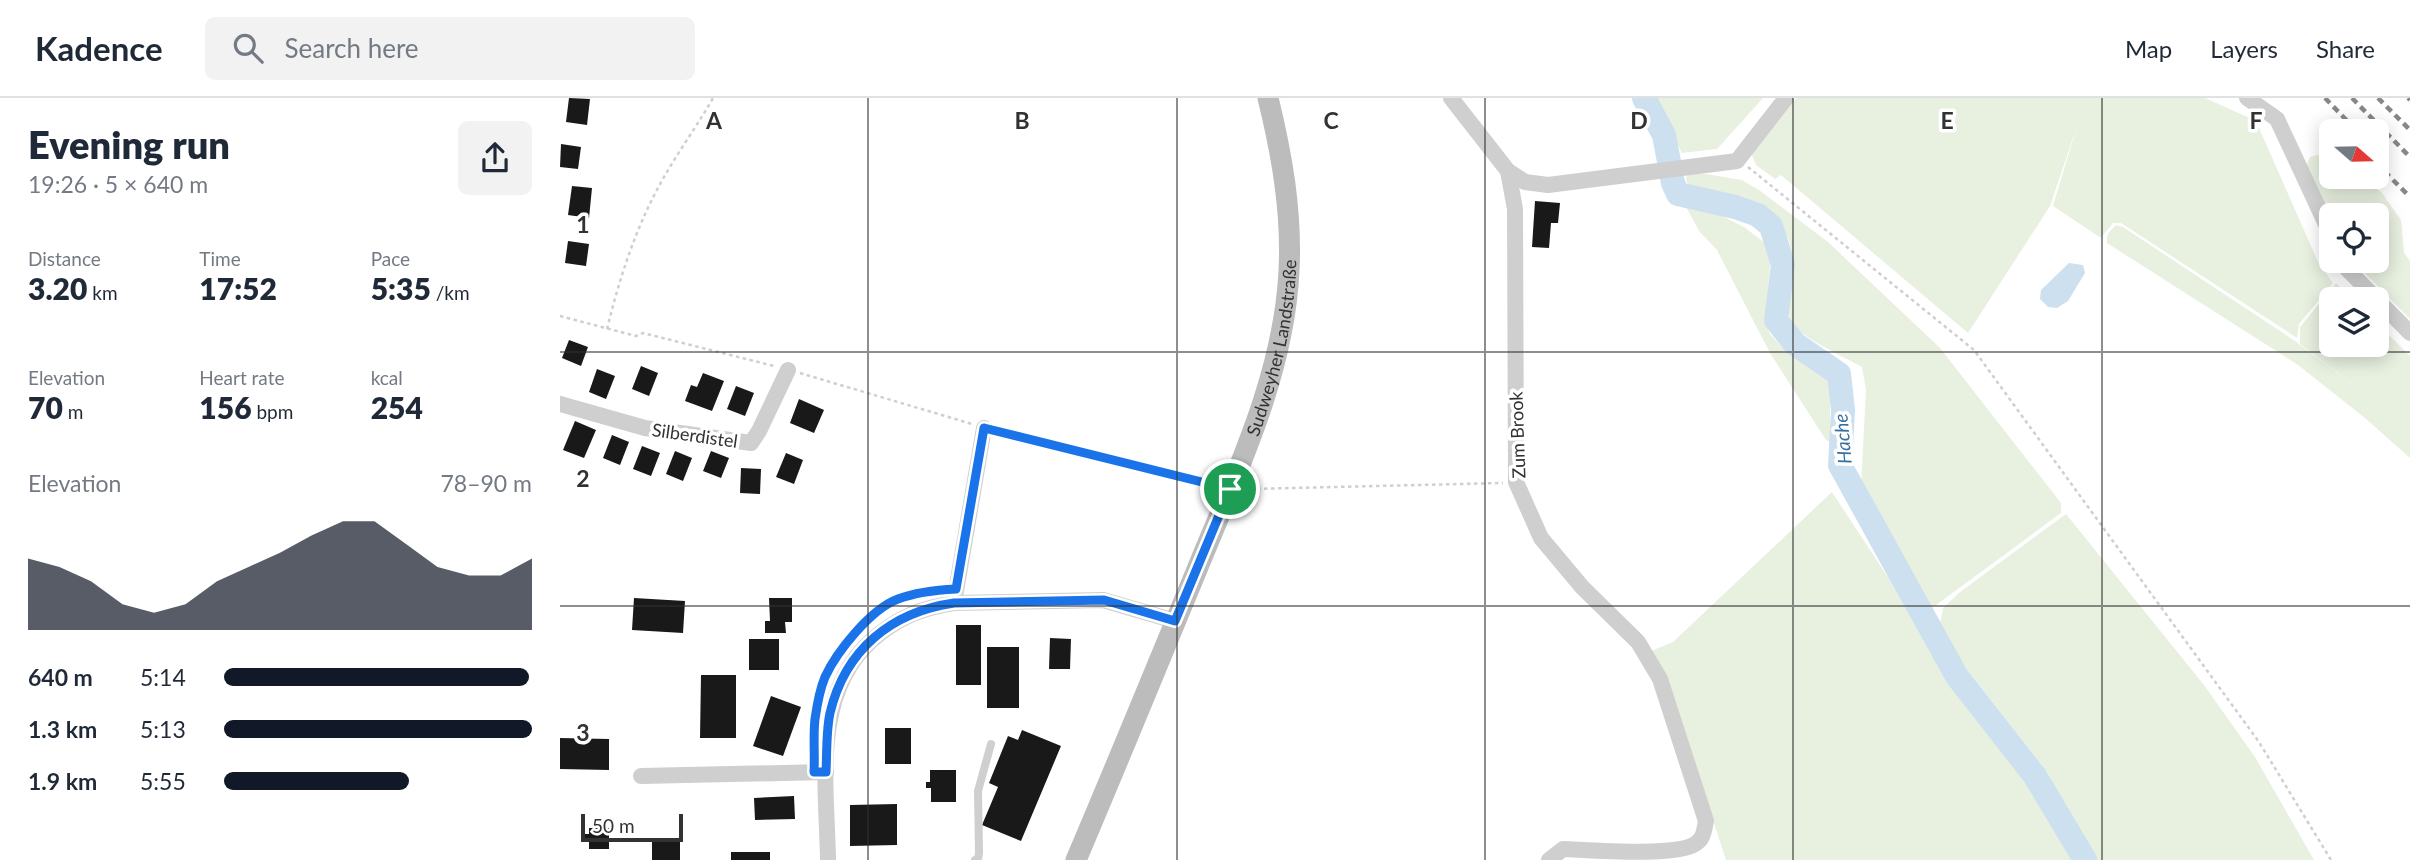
<!DOCTYPE html>
<html lang="en">
<head>
<meta charset="utf-8">
<style>
  :root { --surface:#fff; --page:#f2f2f3; --text:#1f2937; --muted:#747a83; --line:#e0e1e3; --accent:#111827 }
  body { margin:0; font-family:Lato,sans-serif; background:var(--page); color:var(--text); height:100vh; display:flex; flex-direction:column; font-size:26px; white-space:nowrap }
  * { box-sizing:border-box; margin:0 }
  p { font-size:23px; color:var(--muted) }
  .icon { flex:none; width:38px; height:38px; fill:none; stroke:currentColor; stroke-width:2; stroke-linecap:round; stroke-linejoin:round }
  .map { position:relative; flex:1; overflow:hidden }
  .side { display:flex; flex-direction:column; background:var(--surface); width:560px }
  .side>* { flex:none }
  .needle { width:46px; rotate:110deg }
  .fabs { position:absolute; left:1759px; top:21px; display:grid; gap:14px }
  .fabs a { display:grid; place-items:center; width:70px; height:70px; border-radius:10px; background:var(--surface); box-shadow:0 4px 18px #0003; font-size:35px }
  .scale { position:absolute; left:21px; bottom:18px; width:102px; box-sizing:border-box; padding-left:7px; border:4px solid #323232; border-top:0; font-size:19px; line-height:24px; white-space:nowrap; color:#323232; -webkit-text-stroke:5px #fff; paint-order:stroke }
  .pin { position:absolute; display:grid; place-items:center; width:60px; height:60px; color:#fff; margin:-30px; border:4px solid #fff; border-radius:50%; box-shadow:0 2px 7px #0007 }
  .round { display:grid; place-items:center; flex:none; width:74px; height:74px; border-radius:10px; background:var(--page) }
  .summary { display:flex; align-items:center; justify-content:space-between; height:119px; padding:0 28px }
  h1 { font-size:38px; font-weight:800; line-height:52px }
  .figures { display:grid; grid-template-columns:repeat(3,1fr); gap:10px; height:119px; padding:7px 28px }
  .figures div { display:grid; align-content:center }
  .figures b { font-size:30px; font-weight:800 }
  .figures small { font-size:19px; font-weight:400 }
  .figures p { font-size:19px }
  .chart { height:196px; padding:14px 28px }
  .chart p { display:flex; justify-content:space-between }
  .chart svg { width:100%; height:126px; margin-top:7px; fill:var(--accent); opacity:.7 }
  ul { padding:0 28px; list-style:none; font-size:23px }
  li { display:grid; grid-template-columns:112px 84px 1fr; align-items:center; height:52px }
  li i { height:18px; border-radius:9px; background:var(--accent) }
  header { display:flex; align-items:center; gap:42px; box-sizing:border-box; height:98px; padding:0 35px; background:var(--surface); border-bottom:2px solid var(--line) }
  header strong { font-size:33px }
  nav { display:flex; gap:38px; margin-inline-start:auto; font-size:24px }
  .search { width:490px; height:63px; background:var(--page); display:flex; align-items:center; gap:18px; box-sizing:border-box; padding:0 24px; border-radius:10px; color:var(--muted); font-size:26px }
  main { display:flex; flex:1; min-height:0 }
  .map>svg:first-child { display:block }
</style>
</head>
<body>
<header>
<strong>Kadence</strong>
<div class="search"><svg class="icon" aria-label="search" viewBox="0 0 24 24"><circle cx="10" cy="10" r="6"/><path d="M15 15l6 6"/></svg>Search here</div>
<nav><a>Map</a><a>Layers</a><a>Share</a></nav>
</header>
<main>
<section class="side">
<div class="summary"><div><h1>Evening run</h1><p>19:26 · 5 × 640 m</p></div><a class="round"><svg class="icon" aria-label="share" viewBox="0 0 24 24"><path d="M12 15V3M7 8l5-5 5 5M5 13v7h14v-7"/></svg></a></div>
<div class="figures">
<div><p>Distance</p><b>3.20<small> km</small></b></div>
<div><p>Time</p><b>17:52</b></div>
<div><p>Pace</p><b>5:35<small> /km</small></b></div>
</div>
<div class="figures">
<div><p>Elevation</p><b>70<small> m</small></b></div>
<div><p>Heart rate</p><b>156<small> bpm</small></b></div>
<div><p>kcal</p><b>254</b></div>
</div>
<div class="chart"><p><span>Elevation</span>78–90 m</p>
<svg viewBox="0 0 160 44" preserveAspectRatio="none"><path d="M0 44V19L10 22L20 27L30 35L40 38L50 35L60 27L70 22L80 17L90 11L100 6L110 6L120 14L130 22L140 25L150 25L160 19V44z"/></svg>
</div>
<ul>
<li><b>640 m</b>5:14<i style="width:99%"></i></li>
<li><b>1.3 km</b>5:13<i style="width:100%"></i></li>
<li><b>1.9 km</b>5:55<i style="width:60%"></i></li>
</ul>
</section>
<div class="map">
<svg width="1850" height="762" viewBox="0 0 1850 762">
  <rect width="100%" height="100%" fill="#fff"/>
  <g fill="#e8f0e0">
    <path d="M1095,0h108l-46,51 -35,4z"/>
    <path d="M1236,0h409l47,21 7,9 59,134 15,21 -34,41 -2,14 -176,-115h-8l-12,15 -48,-32 24,-80 -27,80 -82,127 -187,-158 -6,4 -19,-14 -5,-12z"/>
    <path d="M1761,56l10,5v18h31l20,16 19,27 3,33 6,8v58l-57,-58h23v-46h-45v7l-25,-56 4,-9z"/>
    <path d="M1128,73l54,9 17,10 69,52 112,106 121,155v10l-129,95 -71,-122 5,-96 -4,-23c-14,-8 -61,-30 -69,-42 -17,-27 14,-68 -13,-99 -27,-32 -61,-23 -92,-41l-2,-6z"/>
    <path d="M1128,101l56,28 21,16 6,12 -6,66 5,13 11,12 49,35v61l-4,-2 -56,-87 -53,-103 -18,-19 -15,-28z"/>
    <path d="M1556,127l7,2 172,114 81,61 -76,-58v-17l36,-44 16,16h-21v46h45l1,-22 33,33v102l-45,-40 -67,-53 -191,-122c-1,-9 3,-12 9,-18z"/>
    <path d="M1272,394l59,90 54,98 79,98 50,82h-348l-44,-136 -31,-73 22,-9z"/>
    <path d="M1506,416l138,171 51,72 59,103h-220l-47,-88 -94,-121 -13,-27 3,-16 17,-16z"/>
  </g>
  <path fill="#cce0f0" d="M1509,165l14,2 2,8 -17,28 -11,7 -9,-1 -8,-8 1,-9z"/>
  <g fill="none" stroke-linecap="round" stroke-linejoin="round">
    <path stroke="#cce0f0" stroke-width="24" d="M1084,0l20,37 9,48 5,11 57,13 23,8 13,11 12,39 -7,55 19,24 44,30 4,36 -3,55 116,210 79,101 50,84"/>
  </g>
  <g fill="#191919">
    <path d="M9,0l21,1 -3,26 -21,-3z"/>
    <path d="M1,46l20,3 -3,22 -18,-2z"/>
    <path d="M12,88l20,2 -3,30 -21,-3z"/>
    <path d="M975,103l25,2 -2,20h-7l-2,25 -17,-1z"/>
    <path d="M8,143l21,3 -3,22 -21,-3z"/>
    <path d="M9,242l19,7 -7,19 -19,-8z"/>
    <path d="M81,268l17,7 -9,23 -17,-7z"/>
    <path d="M37,271l18,7 -9,23 -17,-7z"/>
    <path d="M143,275l21,8 -12,30 -27,-10 6,-16 6,2z"/>
    <path d="M176,288l18,7 -9,23 -18,-7z"/>
    <path d="M239,301l25,11 -10,23 -24,-10z"/>
    <path d="M15,323l21,9 -12,28 -21,-8z"/>
    <path d="M52,337l17,7 -9,23 -17,-7z"/>
    <path d="M82,348l18,7 -9,23 -18,-7z"/>
    <path d="M115,353l17,7 -9,23 -17,-7z"/>
    <path d="M151,353l18,7 -8,20 -18,-7z"/>
    <path d="M226,355l17,7 -9,24 -18,-7z"/>
    <path d="M181,370l20,1 -1,25 -20,-1z"/>
    <path d="M74,500l51,3 -2,32 -51,-3z"/>
    <path d="M209,500h23v24h-7l1,11h-21v-12h5z"/>
    <rect x="396" y="527" width="25" height="60"/>
    <path d="M490,540l21,1 -1,30h-21z"/>
    <rect x="189" y="541" width="30" height="31"/>
    <rect x="427" y="549" width="32" height="61"/>
    <path d="M141,577h35v63h-36z"/>
    <path d="M211,598l30,11 -18,49 -30,-10z"/>
    <rect x="325" y="630" width="26" height="36"/>
    <path d="M462,632l39,16 -40,95 -39,-16 16,-38 -9,-4 19,-47 10,4z"/>
    <path d="M0,640l49,1v31l-49,-1z"/>
    <path d="M370,672h26v32h-25v-14h-5v-6h4z"/>
    <path d="M234,698l1,23 -40,1 -1,-22z"/>
    <path d="M337,706v41l-47,1v-41z"/>
    <path d="M29,730h20v21h-20v-7h-7l1,-8h6z"/>
    <rect x="92" y="744" width="28" height="18"/>
    <rect x="171" y="754" width="39" height="8"/>
  </g>
  <g fill="none" stroke-linecap="round" stroke-linejoin="round">
    <g stroke="#cfcfcf" stroke-width="2.5" stroke-dasharray="3.5 3.5" stroke-linecap="butt">
      <path d="M1188,69l226,183 285,392 72,118"/>
      <path d="M0,218l76,20 7,-3 131,33"/>
      <path d="M47,231c12,-49 28,-99 52,-143 16,-30 37,-58 54,-88"/>
      <path d="M240,275l172,51"/>
      <path d="M439,333l214,54"/>
      <path d="M690,391l253,-6"/>
      <path d="M285,549c21,-30 54,-56 92,-57"/>
      <path d="M262,591l4,-13 9,-15"/>
    </g>
    <path stroke="#cfcfcf" stroke-width="8" d="M415,762l3,-1 1,-6 -1,-62 13,-47"/>
    <g stroke="#cfcfcf" stroke-width="16">
      <path d="M891,0l57,73 17,11 23,3 189,-24 49,-63"/>
      <path d="M1687,0l30,21 54,116"/>
      <path d="M948,73l7,38 1,273 25,56 41,49 56,55 22,37 46,142c-2,9 -2,18 -11,23 -20,13 -105,6 -132,5l-14,11"/>
      <path d="M1783,163l4,8 63,64"/>
      <path d="M0,306l85,24 106,15 8,-12 29,-61"/>
      <path d="M394,505l30,-175"/>
      <path d="M81,678l185,-4"/>
      <path d="M268,762c-1,-73 -17,-166 44,-220 25,-22 49,-32 82,-37l149,-3 72,21"/>
    </g>
    <path stroke="#bcbcbc" stroke-width="21" id="s1" d="M516,762c41,-96 80,-192 120,-288 39,-96 88,-196 93,-301 3,-59 -7,-116 -21,-173"/>
    <g stroke="#878787" stroke-width="4.5" stroke-dasharray="7 5" stroke-linecap="butt">
      <path d="M1765,0l32,33"/>
      <path d="M1792,0l58,59"/>
      <path d="M1818,0l32,32"/>
      <path d="M1848,0l2,2"/>
      <path d="M1816,65l34,34"/>
    </g>
  </g>
  <g fill="none" stroke-linecap="round" stroke-linejoin="round">
    <defs>
      <path id="route" d="M424,330l246,61 -55,132 -71,-21 -150,3c-63,9 -109,47 -124,110 -4,19 -3,40 -4,59h-12c1,-17 -1,-36 1,-53 2,-14 5,-30 10,-42 12,-26 46,-68 73,-78 19,-7 38,-9 58,-10z"/>
    </defs>
    <use href="#route" stroke="#fff" stroke-width="14"/>
    <use href="#route" stroke="#1a73e8" stroke-width="9"/>
  </g>
  <path fill="none" stroke="#323232" stroke-width="2" stroke-opacity="0.55" d="M308,0v762M617,0v762M925,0v762M1233,0v762M1542,0v762M0,254h1850M0,508h1850"/>
  <g text-anchor="middle" dominant-baseline="central" stroke-width="7" stroke-linejoin="round" paint-order="stroke">
    <g font-size="18" fill="#323232" stroke="#fff">
      <text stroke="none"><textPath href="#s1" startOffset="550">Sudweyher Landstraße</textPath></text>
      <text transform="translate(135 337) rotate(8)">Silberdistel</text>
      <text transform="translate(957 337) rotate(-92)">Zum Brook</text>
    </g>
    <g font-size="19" font-style="italic" fill="#38709d" stroke="#fff">
      <text transform="translate(1282 341) rotate(-95)">Hache</text>
    </g>
  </g>
  <g font-size="23" text-anchor="middle" font-weight="bold" fill="#323232" stroke="#fff" stroke-width="7" stroke-linejoin="round" paint-order="stroke">
    <text x="154" y="31">A</text>
    <text x="462" y="31">B</text>
    <text x="771" y="31">C</text>
    <text x="1079" y="31">D</text>
    <text x="1387" y="31">E</text>
    <text x="1696" y="31">F</text>
    <text x="23" y="135">1</text>
    <text x="23" y="389">2</text>
    <text x="23" y="643">3</text>
  </g>
</svg>
<div class="fabs">
<a><svg class="needle" viewBox="-14 -14 28 28"><path d="M0-13l5 13h-10z" fill="#e53935"/><path d="M0 13l5-13h-10z" fill="#747a83"/></svg></a>
<a><svg class="icon" aria-label="locate" viewBox="0 0 24 24"><circle cx="12" cy="12" r="6"/><path d="M12 2v4M12 18v4M2 12h4M18 12h4"/></svg></a>
<a><svg class="icon" aria-label="layers" viewBox="0 0 24 24"><path d="M12 4l9 5-9 5-9-5zM3 14l9 5 9-5"/></svg></a>
</div>
<div class="scale">50 m</div>
<div class="pin" style="left:670px;top:391px;background:#1e9e55"><svg class="icon" aria-label="arrive" viewBox="0 0 24 24"><path d="M6 21V4h12l-3 4 3 4H6"/></svg></div>
</div>
</main>
</body>
</html>
